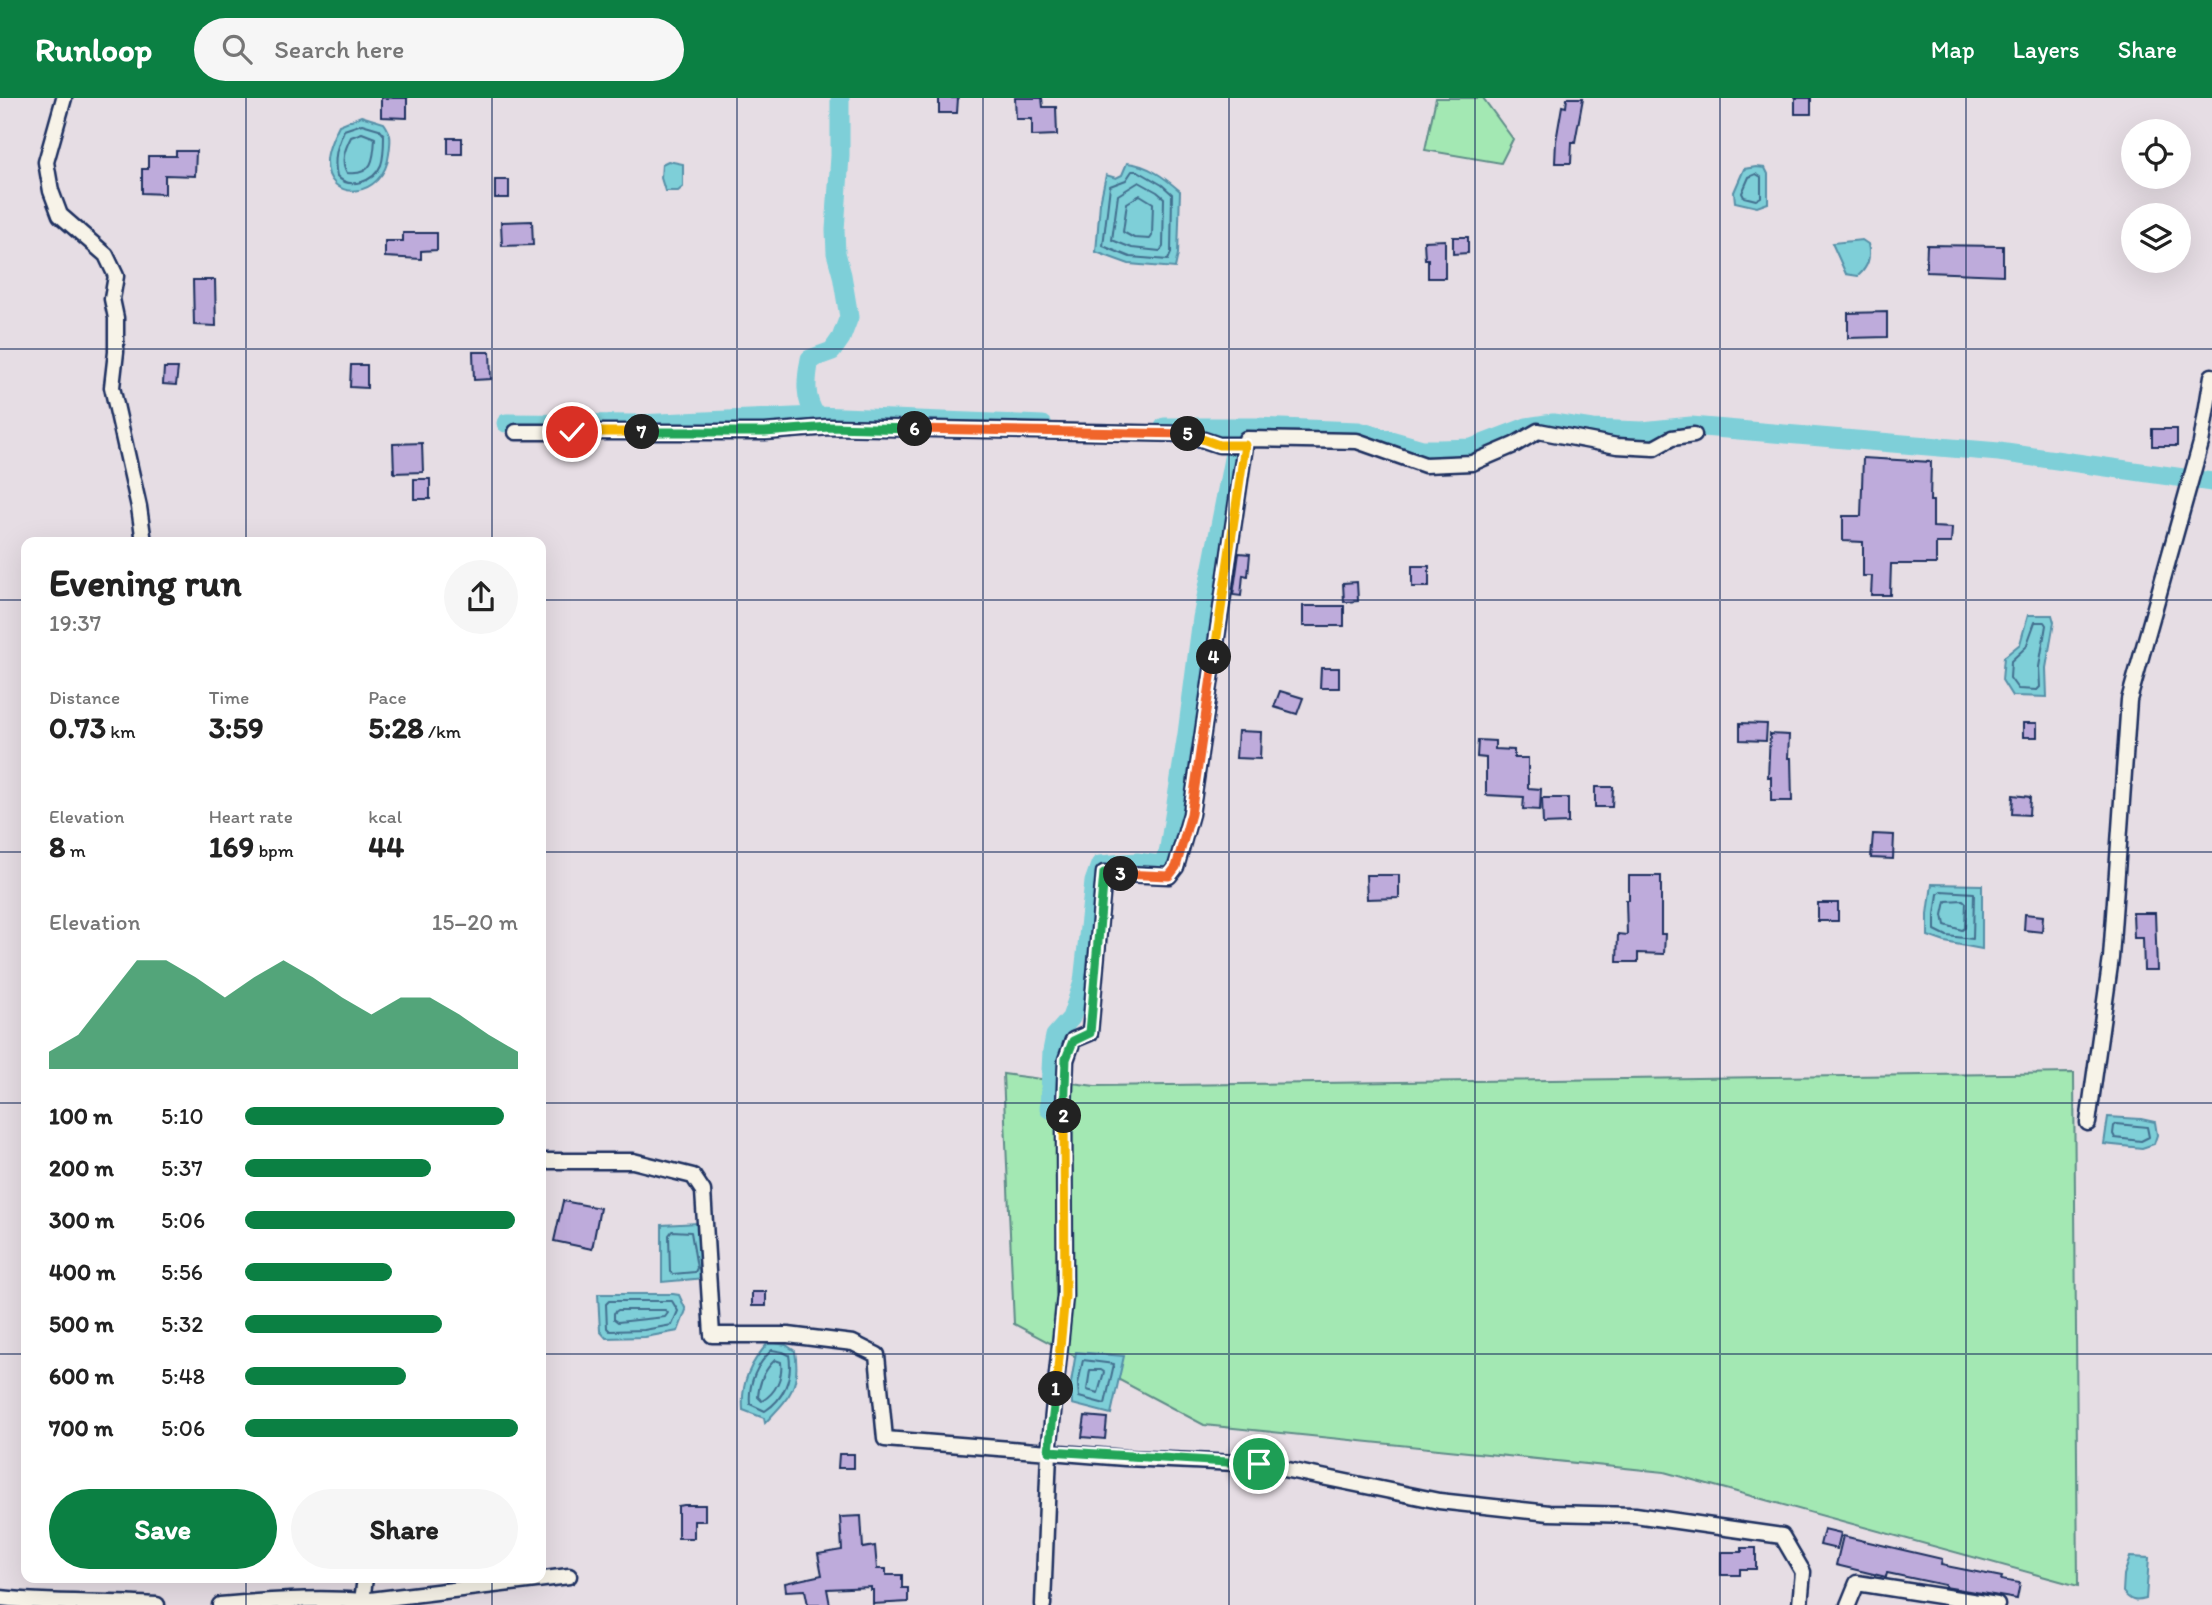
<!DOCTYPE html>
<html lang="en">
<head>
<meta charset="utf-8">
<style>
  :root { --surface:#fff; --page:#f6f6f6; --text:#222; --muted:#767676; --accent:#0b8043 }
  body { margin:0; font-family:Itim,sans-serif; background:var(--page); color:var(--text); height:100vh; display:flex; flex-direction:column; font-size:26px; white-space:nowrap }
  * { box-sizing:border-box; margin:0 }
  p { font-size:23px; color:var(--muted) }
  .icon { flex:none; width:38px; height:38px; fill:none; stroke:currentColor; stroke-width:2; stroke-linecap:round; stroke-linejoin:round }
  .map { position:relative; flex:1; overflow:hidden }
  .panel { position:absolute; left:21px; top:439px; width:525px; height:1046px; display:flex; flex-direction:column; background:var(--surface); border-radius:14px; box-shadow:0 7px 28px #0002 }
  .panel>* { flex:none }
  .tools { position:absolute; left:2121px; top:21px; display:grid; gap:14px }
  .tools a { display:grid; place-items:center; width:70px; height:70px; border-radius:50%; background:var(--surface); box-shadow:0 7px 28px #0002; font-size:35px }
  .pin { position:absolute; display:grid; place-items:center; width:60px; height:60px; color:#fff; margin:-30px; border:4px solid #fff; border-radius:50%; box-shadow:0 2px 7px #0007 }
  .km { position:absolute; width:35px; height:35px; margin:-18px; border-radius:50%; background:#222; color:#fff; font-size:19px; line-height:35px; text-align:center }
  .round { display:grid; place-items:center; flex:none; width:74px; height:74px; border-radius:37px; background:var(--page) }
  .headline { display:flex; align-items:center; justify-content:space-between; height:119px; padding:0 28px }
  h1 { font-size:38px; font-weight:700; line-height:52px }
  .figures { display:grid; grid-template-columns:repeat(3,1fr); gap:10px; height:119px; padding:7px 28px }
  .figures div { display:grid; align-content:center }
  .figures b { font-size:30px; font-weight:700 }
  .figures small { font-size:19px; font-weight:400 }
  .figures p { font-size:19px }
  .chart { height:196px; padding:14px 28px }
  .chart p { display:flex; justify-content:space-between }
  .chart svg { width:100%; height:126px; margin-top:7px; fill:var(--accent); opacity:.7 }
  .action { display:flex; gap:14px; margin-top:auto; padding:14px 28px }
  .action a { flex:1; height:80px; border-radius:42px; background:var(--accent); color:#fff; font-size:28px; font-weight:700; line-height:80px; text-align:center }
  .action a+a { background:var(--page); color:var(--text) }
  ul { padding:0 28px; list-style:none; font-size:23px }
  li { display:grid; grid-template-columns:112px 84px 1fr; align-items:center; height:52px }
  li i { height:18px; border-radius:9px; background:var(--accent) }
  header { display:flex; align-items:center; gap:42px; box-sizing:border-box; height:98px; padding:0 35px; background:var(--accent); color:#fff }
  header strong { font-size:33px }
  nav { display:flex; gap:38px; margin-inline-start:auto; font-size:24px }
  .search { width:490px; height:63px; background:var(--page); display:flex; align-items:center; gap:18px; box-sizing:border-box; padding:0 24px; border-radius:38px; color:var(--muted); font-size:26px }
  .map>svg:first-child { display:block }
</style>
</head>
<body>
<header>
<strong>Runloop</strong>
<div class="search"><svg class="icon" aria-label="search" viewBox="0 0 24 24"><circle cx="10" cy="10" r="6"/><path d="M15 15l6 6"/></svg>Search here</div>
<nav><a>Map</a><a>Layers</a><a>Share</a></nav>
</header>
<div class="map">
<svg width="2212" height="1507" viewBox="0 0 2212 1507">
  <rect width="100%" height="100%" fill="#e6dde4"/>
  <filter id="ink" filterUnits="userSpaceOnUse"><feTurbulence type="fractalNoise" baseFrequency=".0143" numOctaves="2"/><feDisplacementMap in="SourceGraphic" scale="14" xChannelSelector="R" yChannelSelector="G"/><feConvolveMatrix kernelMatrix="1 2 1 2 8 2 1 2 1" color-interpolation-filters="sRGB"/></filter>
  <g filter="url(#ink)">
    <g fill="#a3e8b3" stroke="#5f8c88" stroke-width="2">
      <path d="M1436,0h47l30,41 -12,24 -76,-13z"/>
      <path d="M2074,975l4,513 -414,-114 -460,-47 -190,-101 -11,-250 92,12z"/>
    </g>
    <g fill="#7ecfd8" stroke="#568fa7" stroke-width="2">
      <path d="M361,18l23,7c8,11 7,17 5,31 -5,45 -63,50 -62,7 0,-12 7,-26 12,-36z"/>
      <path d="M668,63l15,3v23l-5,4h-13l-4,-13 1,-14z"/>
      <path d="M1127,65c21,2 37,14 53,28l-2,63 -3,14 -46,-4 -33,-12 4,-49 6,-28 10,3 6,-3z"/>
      <path d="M1756,69l9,1 3,6v29l-11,4 -22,-5 -1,-10 10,-23z"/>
      <path d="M1862,142l6,4c3,14 0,23 -10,32l-12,-2 -14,-31z"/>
      <path d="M2028,517h24l2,7 -8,46 1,29 -35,-1 -10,-16 2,-23 16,-13z"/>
      <path d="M1932,786l50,1v64l-37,-7 -17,-6v-22z"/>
      <path d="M2108,1019l33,2 14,3 2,13 -3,9 -12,4 -38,-4z"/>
      <path d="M698,1125l7,55 -43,4v-57z"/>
      <path d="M598,1196h75l6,1 7,15 -8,21 -33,6 -39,1 -6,-7z"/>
      <path d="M769,1244l17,3 9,6c6,37 -6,46 -30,72l-1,-5 -21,-8c-2,-28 7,-47 26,-68z"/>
      <path d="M1076,1254l48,4 -13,58 -39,-10 -1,-21z"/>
      <path d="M2130,1459l19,1 -3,41c-11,3 -16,2 -23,-7l1,-17z"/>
    </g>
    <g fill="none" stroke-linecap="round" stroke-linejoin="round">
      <g stroke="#436f8f" stroke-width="2">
        <path d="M362,26l17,5 5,6c0,9 0,22 -3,30 -7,17 -32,25 -44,11 -4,-18 0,-29 7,-46z"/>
        <path d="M362,35l13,5c-1,21 -2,38 -28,35 -7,-12 -2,-24 4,-36z"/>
        <path d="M1138,73l24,14 10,9 -1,59 -3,7 -38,-3 -27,-11 7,-60 16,-6 6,-9z"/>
        <path d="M1756,76l5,3v20l-5,3 -12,-3 -2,-4 7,-16z"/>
        <path d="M1139,84l18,10 7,6 -1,49 -3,4 -28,-3 -20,-8 6,-45z"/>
        <path d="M1140,97l13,8 -1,33 -2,3 -16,-1 -11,-6 4,-29z"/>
        <path d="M2035,524h9l2,3 -7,42 1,20 -3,3 -19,-1 -8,-11 1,-17 15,-14z"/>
        <path d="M1941,793l33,2 -1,46 -26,-3 -12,-6v-15l3,-21z"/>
        <path d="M1963,802l3,3 -1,25 -3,2 -17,-5 -2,-10 3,-14z"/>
        <path d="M2117,1026l30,3 2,10 -8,4 -26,-3 -2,-4 1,-8z"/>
        <path d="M672,1133l19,1 6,36 -2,4 -22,2 -3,-2 -1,-37z"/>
        <path d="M609,1203h63l6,10 -6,14 -28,5 -34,1 -3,-3 -1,-24z"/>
        <path d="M618,1212h47l3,3 -3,4 -47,5 -4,-3v-6z"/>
        <path d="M772,1252l11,2 6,3c4,22 -5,44 -24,56l-15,-7c-2,-21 7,-40 22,-54z"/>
        <path d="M775,1262l6,2c2,15 -5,31 -19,39l-4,-4c1,-14 6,-27 17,-37z"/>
        <path d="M1083,1262l31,4 -9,40 -26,-7 -1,-13z"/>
        <path d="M1090,1272h11l3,2 -6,21 -11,-3z"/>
      </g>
      <g stroke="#7ecfd8" stroke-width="19">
        <path d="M840,0v58l-5,74 1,23 6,22 7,42 -8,21 -9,13 -22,8c-4,21 -6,39 6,57l227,9"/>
        <path d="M506,325l132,1 178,-8"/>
        <path d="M1164,329h93l101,4 64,18h18l32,-1 55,-21 26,-4 39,6 50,2 49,-5 308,26 213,30"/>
        <path d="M1049,1011l3,-58 3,-15 16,-18 12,-36 11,-100 6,-17 37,-3 24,3 7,-11 19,-120 15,-116 37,-190"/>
      </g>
    </g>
    <g fill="#beabdb" stroke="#1b2f5e" stroke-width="2">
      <path d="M381,0h26v20l-26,-1z"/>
      <path d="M939,0h19l-1,15h-18z"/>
      <path d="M1015,0h27l1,9h13l1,28 -25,1v-17h-16z"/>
      <path d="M1567,0h16l-8,44h-3l-1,21h-16l1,-22 6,-35 4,1z"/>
      <rect x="1795" y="0" width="16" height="16"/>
      <rect x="448" y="40" width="14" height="16"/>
      <path d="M176,53h20l-1,25 -30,-1v19l-23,-1v-24h6v-13h28z"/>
      <rect x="495" y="82" width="14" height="18"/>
      <path d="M532,123l1,24 -31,1 -1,-24z"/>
      <path d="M403,135h34v17l-16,1v8l-36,-2v-16h18z"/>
      <path d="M1453,139h15v16l-15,1z"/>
      <path d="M1445,142v38h-17v-19h-3l-1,-18z"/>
      <path d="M1927,147l76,1v29l-77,-3z"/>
      <path d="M193,182h22l1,46 -22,-1z"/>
      <path d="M1887,214v25l-39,1v-25z"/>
      <path d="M473,254h17l1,27 -17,1z"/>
      <path d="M351,267h16v23l-17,-1z"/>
      <path d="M164,270h14l-2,17 -13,-1z"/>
      <rect x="2152" y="331" width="25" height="17"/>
      <path d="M422,345l1,29 -29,1 -1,-29z"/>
      <path d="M1863,360l68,4 -1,39h3v26l19,1 -1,15h-15v21h-45l-1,31h-19l1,-19h-9v-34l-20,-1v-25h18z"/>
      <rect x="414" y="381" width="16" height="20"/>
      <path d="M1239,455l11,1 -2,22 -5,-1 -2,21 -8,-1z"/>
      <rect x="1412" y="468" width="17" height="21"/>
      <path d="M1357,484l1,19 -14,1 -1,-19z"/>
      <rect x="1303" y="508" width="41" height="20"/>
      <path d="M1321,570h18v20h-19z"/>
      <path d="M1280,593l23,7 -6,16 -23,-7z"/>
      <path d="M1740,625l27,1 -1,17 -26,-1z"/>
      <rect x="2023" y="625" width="14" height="14"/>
      <path d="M1238,633l23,1 -1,27 -24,-1z"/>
      <path d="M1770,636l19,1 -1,23h3l1,43h-21v-24h-3z"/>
      <path d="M1478,642l17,1v8l19,1v8h14v30l13,1 -1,21 -17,-1 1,-12 -38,-2v-37l-9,-1z"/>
      <path d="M1595,689h18l-1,20h-17z"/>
      <path d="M2013,697l17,2 -1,18 -17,-1z"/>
      <path d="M1542,700h26v25l-25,1z"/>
      <path d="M1873,736l21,1 -1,24 -22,-1z"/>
      <path d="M1366,777h33v23l-32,1z"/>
      <path d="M1629,778h32v58h4l-1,20 -26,-1v9h-21l1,-28 9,1 -1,-35h3z"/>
      <rect x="1818" y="805" width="20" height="18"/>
      <path d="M2133,815h22l2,57h-13l-1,-32h-9z"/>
      <path d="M2025,816l18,2 -1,16 -18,-2z"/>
      <path d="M563,1103l37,7 -8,41 -38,-8z"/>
      <rect x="752" y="1194" width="14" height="14"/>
      <path d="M1085,1318l22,2 -2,21 -23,-2z"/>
      <path d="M839,1356h15v14h-16z"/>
      <path d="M684,1407h21v16h-11v17h-16v-32z"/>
      <path d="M861,1418l2,32 12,-2 2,23h9v6h16v13h6v14l-35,2v-14h-2v-3l-44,2 3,16h-22l-3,-15 -19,1 -1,-8 37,-8 -4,-21 24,-4 -2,-33z"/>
      <path d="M1824,1431l17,4 -4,16 -17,-4z"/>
      <path d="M1843,1438l99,23 -1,6 61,12 -1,3 19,3 -3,16 -72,-12v-2l-58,-12 -1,4 -50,-12z"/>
      <path d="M1742,1450h14v21h-16v6h-19v-23h21z"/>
    </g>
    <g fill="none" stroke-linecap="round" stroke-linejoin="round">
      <defs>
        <g id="street">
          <path d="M64,0l-18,64 5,29 9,24 46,40 10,21 -4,23 4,19v34l-4,35 27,120 5,35"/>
          <path d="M516,334h249l64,-5 357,7 33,11h26"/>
          <path d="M2088,1025l23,-165 18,-258 72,-257 11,-67"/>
          <path d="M541,1063h92l60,15 10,15 9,144h76l65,8 24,12 8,84 240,19 134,6 180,37 110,12 86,2 147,21 21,36 -3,33"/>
          <path d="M0,1500c52,6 104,3 157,7"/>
          <path d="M362,1503l3,-23"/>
          <path d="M220,1507c47,-4 95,-8 142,-4l207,-25"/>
          <path d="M1043,1507l6,-153 16,-156 -1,-187 2,-49 7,-20 17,-7 14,-160 65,3 7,-9 15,-53 55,-375 111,2 68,24 47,-2 42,-18 24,-14 79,15 37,2 18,-10 22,-3"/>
          <path d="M1848,1507l9,-22 140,22"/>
        </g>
      </defs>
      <use href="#street" stroke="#1b2f5e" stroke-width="19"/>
      <use href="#street" stroke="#f7f3e8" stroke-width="14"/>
    </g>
  </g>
  <g fill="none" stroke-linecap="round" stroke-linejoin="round" filter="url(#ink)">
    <defs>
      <path id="split-1" d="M1056,1291l-7,62 210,13"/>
      <path id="split-2" d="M1056,1291l9,-93 -1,-180"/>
      <path id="split-3" d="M1064,1018l2,-57 7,-18 17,-8 14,-160 17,1"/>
      <path id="split-4" d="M1121,776l48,2 7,-9 15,-53 23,-157"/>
      <path id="split-5" d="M1188,336l31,11h26l-31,212"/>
      <path id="split-6" d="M915,331l273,5"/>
      <path id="split-7" d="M642,334h123l64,-5 86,2"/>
      <path id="split-8" d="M572,334h70"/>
    </defs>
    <use href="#split-1" stroke="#fff" stroke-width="14"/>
    <use href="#split-2" stroke="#fff" stroke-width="14"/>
    <use href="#split-3" stroke="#fff" stroke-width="14"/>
    <use href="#split-4" stroke="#fff" stroke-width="14"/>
    <use href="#split-5" stroke="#fff" stroke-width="14"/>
    <use href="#split-6" stroke="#fff" stroke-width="14"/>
    <use href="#split-7" stroke="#fff" stroke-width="14"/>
    <use href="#split-8" stroke="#fff" stroke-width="14"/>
    <use href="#split-1" stroke="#22a559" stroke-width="9"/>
    <use href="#split-2" stroke="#f5b400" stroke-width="9"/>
    <use href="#split-3" stroke="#22a559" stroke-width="9"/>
    <use href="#split-4" stroke="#f0652b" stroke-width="9"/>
    <use href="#split-5" stroke="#f5b400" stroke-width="9"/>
    <use href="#split-6" stroke="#f0652b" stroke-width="9"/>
    <use href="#split-7" stroke="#22a559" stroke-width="9"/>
    <use href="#split-8" stroke="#f5b400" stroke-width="9"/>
  </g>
  <path fill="none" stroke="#1b2f5e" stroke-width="2" stroke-opacity="0.55" d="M246,0v444M492,0v444M737,0v1507M983,0v1507M1229,0v1507M1475,0v1507M1720,0v1507M1966,0v1507M0,251h2212M0,502h26M541,502h1671M0,754h26M541,754h1671M0,1005h26M541,1005h1671M0,1256h26M541,1256h1671M246,1480v27M492,1480v27"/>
</svg>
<div class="tools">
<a><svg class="icon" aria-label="locate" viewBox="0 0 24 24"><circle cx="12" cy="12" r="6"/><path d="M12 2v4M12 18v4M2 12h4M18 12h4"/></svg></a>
<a><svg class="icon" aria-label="layers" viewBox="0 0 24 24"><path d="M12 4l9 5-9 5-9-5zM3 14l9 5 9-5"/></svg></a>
</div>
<div class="pin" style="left:1259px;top:1366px;background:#1e9e55"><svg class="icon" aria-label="arrive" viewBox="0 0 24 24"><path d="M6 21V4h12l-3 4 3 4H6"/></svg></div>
<div class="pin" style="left:572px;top:334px;background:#d93025"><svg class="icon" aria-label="check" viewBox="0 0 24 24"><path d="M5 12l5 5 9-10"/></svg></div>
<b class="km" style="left:1056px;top:1291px">1</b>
<b class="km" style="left:1064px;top:1018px">2</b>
<b class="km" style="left:1121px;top:776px">3</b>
<b class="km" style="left:1214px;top:559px">4</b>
<b class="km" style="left:1188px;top:336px">5</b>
<b class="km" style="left:915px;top:331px">6</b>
<b class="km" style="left:642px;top:334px">7</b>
<section class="panel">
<div class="headline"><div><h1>Evening run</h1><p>19:37</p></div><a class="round"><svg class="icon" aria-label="share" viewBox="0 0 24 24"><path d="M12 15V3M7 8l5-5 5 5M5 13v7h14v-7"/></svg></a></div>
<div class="figures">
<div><p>Distance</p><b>0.73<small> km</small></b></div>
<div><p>Time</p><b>3:59</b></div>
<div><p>Pace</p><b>5:28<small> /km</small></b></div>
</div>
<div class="figures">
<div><p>Elevation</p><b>8<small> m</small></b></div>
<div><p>Heart rate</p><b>169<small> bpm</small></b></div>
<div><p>kcal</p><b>44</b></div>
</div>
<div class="chart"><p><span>Elevation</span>15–20 m</p>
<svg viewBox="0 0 160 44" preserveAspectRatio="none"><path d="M0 44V38L10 32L20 19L30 6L40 6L50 12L60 19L70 12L80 6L90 12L100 19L110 25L120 19L130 19L140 25L150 32L160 38V44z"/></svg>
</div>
<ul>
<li><b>100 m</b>5:10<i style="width:95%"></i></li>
<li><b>200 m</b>5:37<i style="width:68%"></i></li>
<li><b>300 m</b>5:06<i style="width:99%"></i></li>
<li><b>400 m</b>5:56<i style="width:54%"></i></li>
<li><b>500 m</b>5:32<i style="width:72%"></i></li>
<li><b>600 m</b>5:48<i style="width:59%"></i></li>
<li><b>700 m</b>5:06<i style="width:100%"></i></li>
</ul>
<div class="action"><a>Save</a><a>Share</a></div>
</section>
</div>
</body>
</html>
